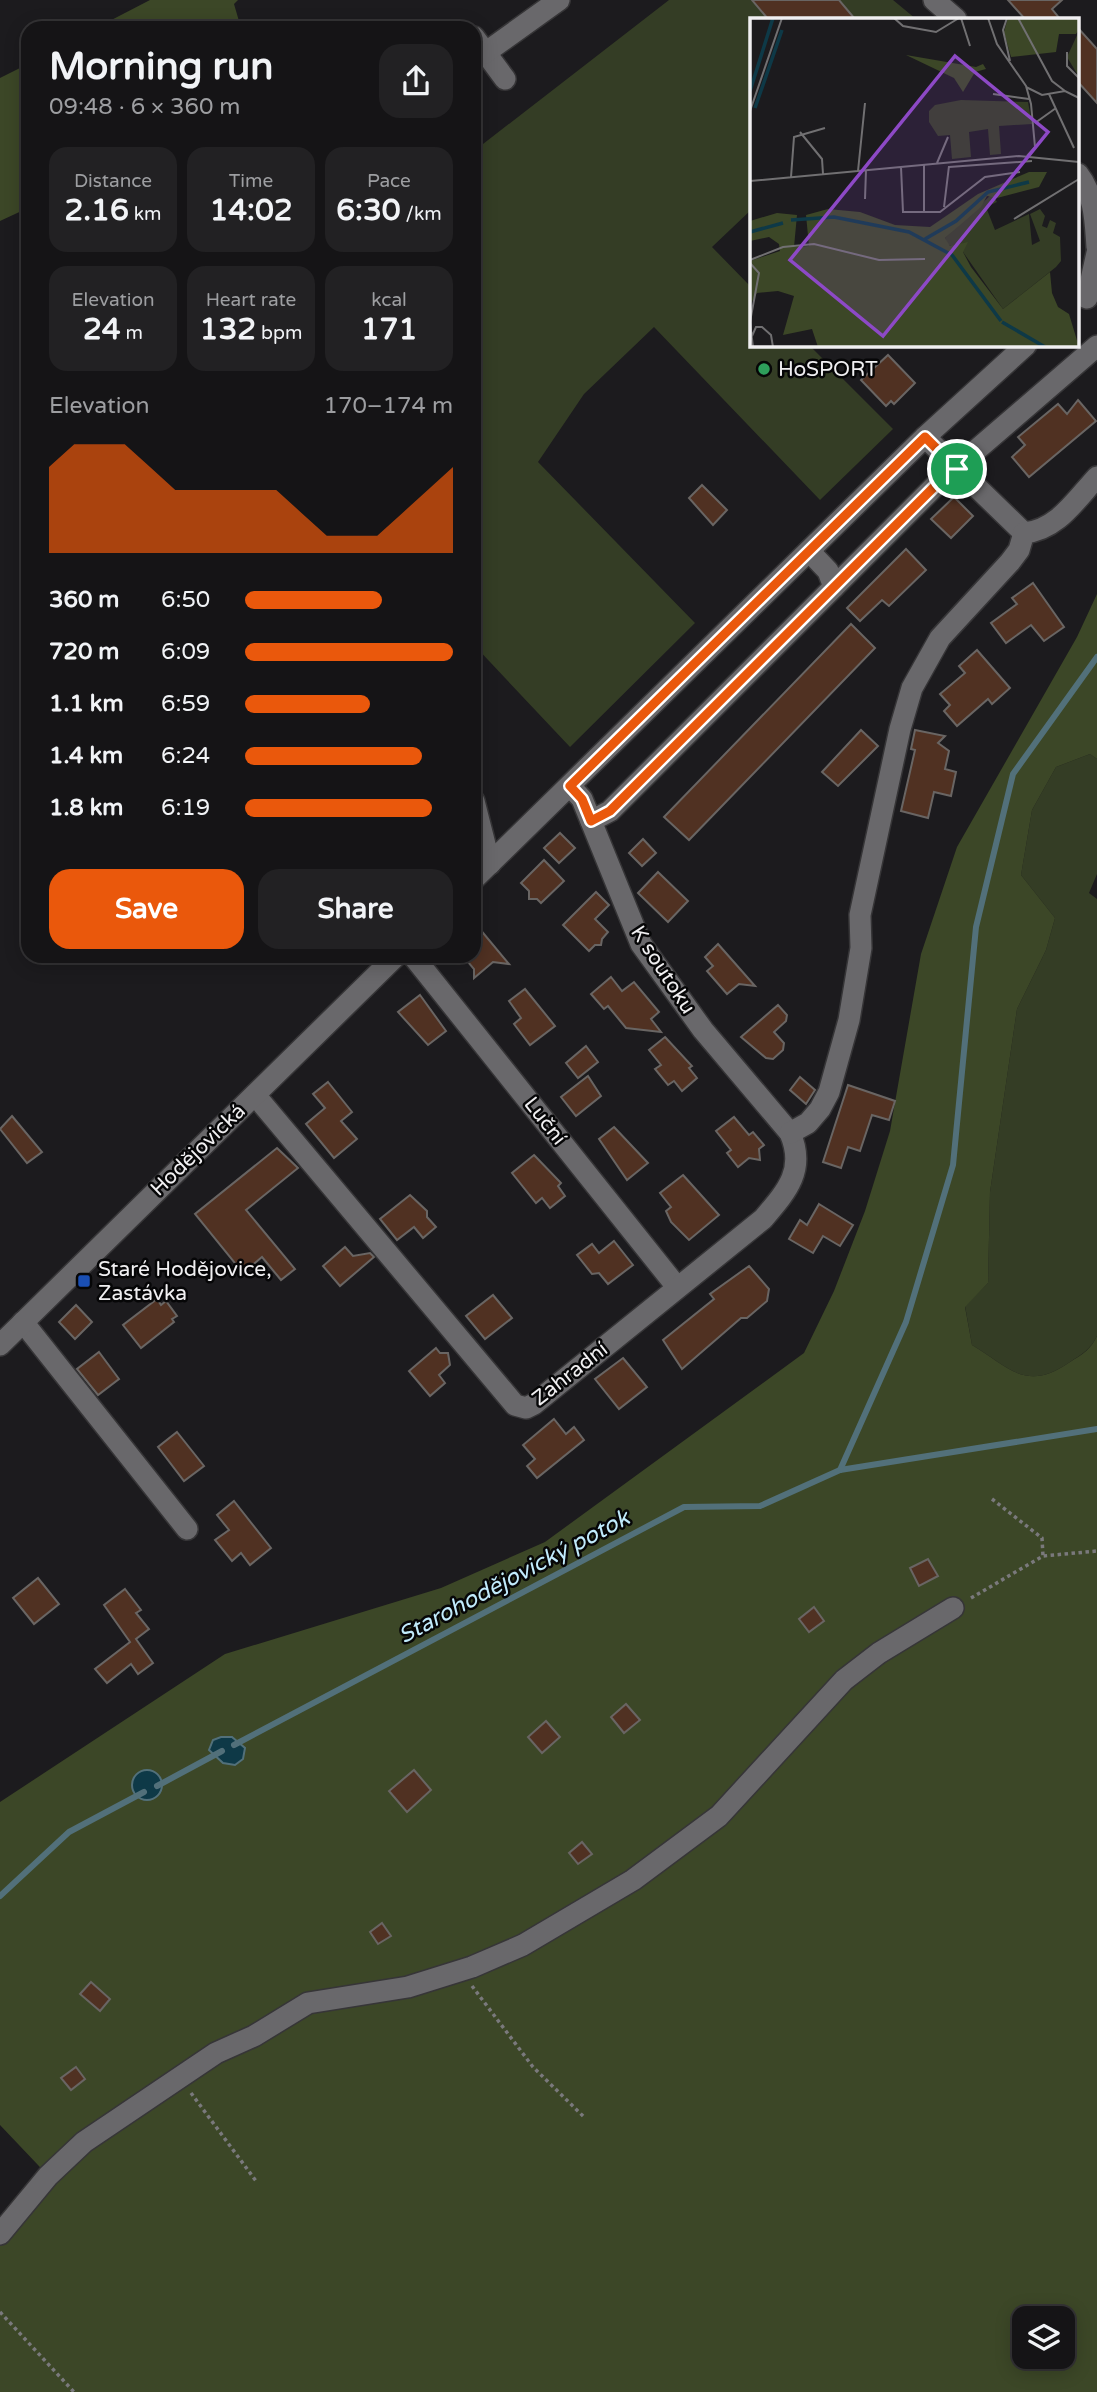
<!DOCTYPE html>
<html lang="en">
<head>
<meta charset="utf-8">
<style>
  :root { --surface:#151416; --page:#222123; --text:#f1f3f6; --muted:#9d9ea1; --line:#343335; --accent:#ea580c }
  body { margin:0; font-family:"Varela Round",sans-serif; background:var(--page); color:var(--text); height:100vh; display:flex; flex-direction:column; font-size:26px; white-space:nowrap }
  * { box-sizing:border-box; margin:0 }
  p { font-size:23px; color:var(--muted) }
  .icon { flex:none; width:38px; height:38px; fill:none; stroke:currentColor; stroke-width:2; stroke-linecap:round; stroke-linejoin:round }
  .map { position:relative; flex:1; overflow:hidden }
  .panel { position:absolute; left:21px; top:21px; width:460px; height:942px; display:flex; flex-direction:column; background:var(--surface); border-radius:21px; box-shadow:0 4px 18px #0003,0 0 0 2px var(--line) }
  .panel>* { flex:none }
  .controls { position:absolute; left:1012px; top:2306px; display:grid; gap:14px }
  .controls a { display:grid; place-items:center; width:63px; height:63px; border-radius:14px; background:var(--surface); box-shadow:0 4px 18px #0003,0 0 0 2px var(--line); font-size:35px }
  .pin { position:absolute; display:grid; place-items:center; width:60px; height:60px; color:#fff; margin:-30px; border:4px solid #fff; border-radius:50%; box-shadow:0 2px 7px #0007 }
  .round { display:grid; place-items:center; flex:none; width:74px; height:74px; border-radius:21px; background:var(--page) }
  .headline { display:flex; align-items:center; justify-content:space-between; height:119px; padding:0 28px }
  h1 { font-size:38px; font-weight:700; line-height:52px }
  .metrics { display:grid; grid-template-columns:repeat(3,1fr); gap:10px; height:119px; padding:7px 28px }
  .metrics div { display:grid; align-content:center; border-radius:18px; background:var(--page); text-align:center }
  .metrics b { font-size:30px; font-weight:700 }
  .metrics small { font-size:19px; font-weight:400 }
  .metrics p { font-size:19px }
  .chart { height:196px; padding:14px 28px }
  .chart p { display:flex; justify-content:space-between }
  .chart svg { width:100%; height:126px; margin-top:7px; fill:var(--accent); opacity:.7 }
  .cta { display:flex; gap:14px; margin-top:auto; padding:14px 28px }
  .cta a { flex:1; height:80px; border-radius:21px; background:var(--accent); color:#fff; font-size:28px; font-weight:700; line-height:80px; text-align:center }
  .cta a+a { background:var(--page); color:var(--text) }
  ul { padding:0 28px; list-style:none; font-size:23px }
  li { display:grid; grid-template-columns:112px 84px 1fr; align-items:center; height:52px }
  li i { height:18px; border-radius:9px; background:var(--accent) }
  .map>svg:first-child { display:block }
</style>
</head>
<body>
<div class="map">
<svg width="1097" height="2392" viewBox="0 0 1097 2392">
  <rect width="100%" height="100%" fill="#1c1b1e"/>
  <g fill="#343d25">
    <path d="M669,0h224l23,19h-164v190l-40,38 40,41v57h57l84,84 -73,71 -166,-173 -70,67 -46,68 157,161 -125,124 -96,-102v-494z"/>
    <path d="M1090,754l7,5v115l-8,19 8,6v437c-6,13 -15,18 -27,26 -43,30 -59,7 -98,-17l-7,-39 23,-23 2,-91 27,-183 29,-59 9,-32 -34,-43 11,-65 24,-43z"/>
  </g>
  <g fill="#3c4727" fill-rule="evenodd">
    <path d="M150,0h88l-4,4 7,24h-145z"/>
    <path d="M28,64v144l-28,13v-143z"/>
    <path d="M1097,594v165l-7,-5 -34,13 -24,43 -11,65 34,43 -9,32 -29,59 -27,183 -2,91 -23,24 7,38c39,24 55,47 98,17 13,-8 21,-13 27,-26v1056h-1097v-152l56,-56 -56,-59v-323l225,-148 216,-66 104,-46 259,-189 30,-62 31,-80 25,-80 31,-177 36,-107 120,-210zM1024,2319h38v38h-38z"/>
  </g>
  <g fill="#0e3947" stroke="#52707a" stroke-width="2">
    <path d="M221,1737h11l13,11 -2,11 -8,6 -12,-2 -14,-13 4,-10z"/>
    <circle cx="147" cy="1785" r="15"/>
  </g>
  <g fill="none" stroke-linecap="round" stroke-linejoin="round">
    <g stroke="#52707a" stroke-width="6">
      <path d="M840,1470l66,-148 47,-157 23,-238 37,-153 84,-117"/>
      <path d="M234,1745l450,-238 76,-1 80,-36 257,-41"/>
      <path d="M157,1786l65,-35"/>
      <path d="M0,1896l69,-64 75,-40"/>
    </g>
  </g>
  <g fill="#503122" stroke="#696563" stroke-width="2">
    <path d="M752,0h87l16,19h-87z"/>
    <path d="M1008,0h54l-10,9 8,10h-35z"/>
    <path d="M1078,28l19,21v54l-19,-21z"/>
    <path d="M888,355l27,28 -21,21 -3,-3 -5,5 -25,-26z"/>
    <path d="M1078,400l18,21 -67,56 -17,-20 13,-12 -7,-8 40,-33 9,10z"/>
    <path d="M702,485l25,25 -14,15 -24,-27z"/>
    <path d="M954,497l19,19 -22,22 -20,-19z"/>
    <path d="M906,549l20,21 -37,36 -7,-6 -22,21 -13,-13z"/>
    <path d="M1033,583l31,44 -20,14 -13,-16 -25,18 -15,-20 26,-19 -5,-6z"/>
    <path d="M851,624l24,24 -186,192 -25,-23z"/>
    <path d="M977,650l33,38 -18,16 -4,-5 -31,27 -13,-15 6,-6 -10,-11 25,-21 -6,-7z"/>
    <path d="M861,730l17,16 -40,40 -16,-14z"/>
    <path d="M915,730l30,6 -7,7 11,8 -4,18 11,3 -5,24 -17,-4 -6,26 -27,-7 14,-61 -4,-1z"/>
    <path d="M560,833l15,15 -16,15 -15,-15z"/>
    <path d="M643,839l13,14 -14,13 -13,-13z"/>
    <path d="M544,860l20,21 -23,22 -4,-4h-8v-8l-8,-8z"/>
    <path d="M658,872l30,29 -20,21 -30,-29z"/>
    <path d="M596,892l13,13 -14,14 13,13 -6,7 -1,6h-6l-6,6 -26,-26z"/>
    <path d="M474,922l35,42 -16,-2 -19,16v-9l-11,-13h11z"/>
    <path d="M718,944l37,42 -16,-2 -12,10 -20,-23 6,-5 -8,-9z"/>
    <path d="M611,977l11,14 12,-9 25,30 -8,7 10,13 -35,-4 -18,-22 -4,3 -13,-15z"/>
    <path d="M525,989l30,37 -25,19 -16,-21 7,-6 -12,-17z"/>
    <path d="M420,995l26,36 -18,14 -30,-33z"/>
    <path d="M778,1005l9,10 -1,6 -12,11 10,11 -1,7 -10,9 -7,-1 -25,-21z"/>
    <path d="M665,1037l27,29 -3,2 8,10 -15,13 -8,-10 -6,4 -13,-16 6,-4 -12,-15z"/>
    <path d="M586,1046l12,16 -20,16 -12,-15z"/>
    <path d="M588,1076l13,20 -25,20 -15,-19z"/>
    <path d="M800,1077l15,13 -9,14 -16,-14z"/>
    <path d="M328,1082l24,30 -11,9 16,18 -23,19 -28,-34 19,-16 -12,-14z"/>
    <path d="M848,1085l47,16 -6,19 -17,-5 -12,36 -12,-4 -7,21 -18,-6z"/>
    <path d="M12,1116l30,36 -15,11 -27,-34z"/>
    <path d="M734,1117l15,18 4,-3 11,13 -5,4 1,11 -11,-2 -11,9 -11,-14 4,-3 -15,-19z"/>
    <path d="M614,1127l34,36 -21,17 -28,-41z"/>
    <path d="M277,1148l21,20 -52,42 49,59 -14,11 -19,-23 -19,16 -48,-59z"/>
    <path d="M534,1155l27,28 -3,3 7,10 -15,12 -8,-10 -6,5 -24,-30z"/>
    <path d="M683,1175l36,40 -30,25 -18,-18 -5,-11 5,-4 -11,-14z"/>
    <path d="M410,1195l17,16v6l9,10 -13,11 -9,-11 -17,13 -17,-21z"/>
    <path d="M819,1204l34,21 -13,21 -17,-10 -10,17 -24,-14 11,-19 7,5z"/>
    <path d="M614,1241l19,24 -25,19 -9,-11 -7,1 -15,-19 15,-11 7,9z"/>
    <path d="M345,1247l8,9 17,-3 4,4 -34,29 -17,-20z"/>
    <path d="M749,1266l20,23 -2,12 -20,17h-6l-59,51 -19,-29 51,-41 -4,-5z"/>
    <path d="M493,1295l19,23 -27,21 -19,-23z"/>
    <path d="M157,1299l4,6 5,-4 11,15 -5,3 2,3 -33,26 -18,-23z"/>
    <path d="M76,1305l16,17 -17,17 -16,-17z"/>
    <path d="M436,1348l4,5h8l2,12 -11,10 6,8 -15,13 -21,-25z"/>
    <path d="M99,1352l20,27 -21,16 -21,-26z"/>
    <path d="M623,1358l24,29 -28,22 -24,-30z"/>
    <path d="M554,1419l12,15 8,-7 10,13 -47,38 -10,-12 8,-7 -12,-14z"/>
    <path d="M177,1432l27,34 -20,15 -26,-34z"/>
    <path d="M234,1501l37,47 -21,17 -9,-12 -9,8 -17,-21 14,-10 -12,-15z"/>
    <path d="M928,1559l10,17 -19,10 -9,-18z"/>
    <path d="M38,1578l21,26 -25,20 -21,-26z"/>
    <path d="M125,1589l16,21 -5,3 13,16 -13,10 17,24 -15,11 -7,-10 -24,19 -12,-14 35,-27 -26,-37z"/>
    <path d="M814,1607l10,14 -15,11 -10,-13z"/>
    <path d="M626,1704l14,16 -16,13 -13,-16z"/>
    <path d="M546,1721l14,16 -18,16 -14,-16z"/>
    <path d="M414,1770l17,20 -24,22 -18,-21z"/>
    <path d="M582,1842l10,12 -14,10 -9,-11z"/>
    <path d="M382,1923l9,13 -13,8 -8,-12z"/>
    <path d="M91,1982l19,17 -10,12 -20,-17z"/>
    <path d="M76,2067l9,12 -14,11 -10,-12z"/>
  </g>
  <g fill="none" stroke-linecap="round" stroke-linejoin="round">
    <defs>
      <g id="minor">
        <path d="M934,0l22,19"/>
        <path d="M474,37l31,42"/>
        <path d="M485,53l74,-53"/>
        <path d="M1078,174c17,22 17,46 19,73"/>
        <path d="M1087,298l10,-45"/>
        <path d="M925,437l99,96"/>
        <path d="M809,551l19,20 6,16"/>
        <path d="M474,801l16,63"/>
        <path d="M591,821l19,-10 328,-328 159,-137"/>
        <path d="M474,879l451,-442 101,-92"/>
        <path d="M413,956l264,331"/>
        <path d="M255,1095l260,310 11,3 8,-4 229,-185c24,-28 43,-49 27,-86l-87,-103 -62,-86 -59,-145 -12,-13"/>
        <path d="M790,1133l18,-10 12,-14 9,-17 20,-72 12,-72 -1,-33 40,-186 12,-41 28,-50 70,-76 9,-12 5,-17c33,-3 51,-32 73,-56"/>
        <path d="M23,1322l164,207"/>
        <path d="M0,1345l396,-389"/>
        <path d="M0,2234l48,-58 36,-34 132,-89 38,-17 54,-33 100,-16 64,-20 51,-22 110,-65 86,-64 125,-136 35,-27 74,-45"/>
      </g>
    </defs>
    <use href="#minor" stroke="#363537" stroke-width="24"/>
    <g stroke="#7a797c" stroke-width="3.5" stroke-dasharray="3.5 3.5" stroke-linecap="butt">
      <path d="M992,1499l50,39 1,18"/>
      <path d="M971,1598l72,-42 54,-5"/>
      <path d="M472,1986l61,81 51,50"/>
      <path d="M191,2093l65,88"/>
      <path d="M0,2312l74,80"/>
    </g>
    <use href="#minor" stroke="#69686b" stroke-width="21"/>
  </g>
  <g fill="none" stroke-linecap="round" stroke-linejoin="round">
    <defs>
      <path id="route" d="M925,437l32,32 -19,14 -328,328 -19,10 -9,-22 -12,-13z"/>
    </defs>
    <use href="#route" stroke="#fff" stroke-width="14"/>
    <use href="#route" stroke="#ea580c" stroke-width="9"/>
  </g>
  <circle fill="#2e9e5b" stroke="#060607" stroke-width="2.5" cx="764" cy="369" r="7"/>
  <rect fill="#1a4fb4" stroke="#060607" stroke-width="2.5" x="77" y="1274" width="14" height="14" rx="3.5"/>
  <g text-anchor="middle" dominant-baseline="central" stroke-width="5" stroke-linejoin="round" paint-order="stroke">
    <g font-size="21" fill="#f0eff1" stroke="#060607" text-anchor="start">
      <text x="778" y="369">HoSPORT</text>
      <text x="98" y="1269">Staré Hodějovice,<tspan x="98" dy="24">Zastávka</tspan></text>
    </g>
    <g font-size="21" fill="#f0eff1" stroke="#060607">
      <text transform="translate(663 970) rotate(57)">K soutoku</text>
      <text transform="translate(545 1121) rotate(52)">Luční</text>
      <text transform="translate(198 1150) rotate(-44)">Hodějovická</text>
      <text transform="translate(570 1374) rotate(-38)">Zahradní</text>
    </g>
    <g font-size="23" font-style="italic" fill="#c1ebfc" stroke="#060607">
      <text transform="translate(514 1577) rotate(-28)">Starohodějovický potok</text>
    </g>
  </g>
  <g transform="translate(750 18)">
    <rect width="329" height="329" fill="#1c1b1e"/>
    <path d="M329,13v46l-12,-20zM211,82l67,2 4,22 -33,2 2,28 -11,1 -2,-26 -19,3 2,25 -19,2 -2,-24 -12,1 -9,-14v-11l6,-6zM242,176l5,8 -11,5 9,23 34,-16 3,31 8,-4 -10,-27 10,-5 5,7 -3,10 5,2 3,-8 6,3 -3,10 7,4 1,24 -5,6 -53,42 -40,-57 -16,-8 -2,-6z" fill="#343d25"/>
    <path d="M258,0h71v11l-3,5h-17l-3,18 -45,5 -7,-25zM156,37l70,12 7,-3 3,5 -11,3 -12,20 -9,-14zM279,154h18l-8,15 -42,11 -10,-2 -6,11 -36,31 5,8 18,-4 -5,10 8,15 32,42 47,-37 2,21 6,14 11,7 10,33h-261l-6,-18 -29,6 11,-39 -16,-5 -21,2 -7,12v-44l30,-10 -1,-7 -10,-7 -19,4v-20l27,-8 20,2 -3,32 15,-1 -3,-31 22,-6 32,3 35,13 35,2 48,-33z" fill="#3c4727"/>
    <path fill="none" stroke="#0e3947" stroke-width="3.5" d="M0,73l23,-73M5,90l27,-78M41,202l43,-3 75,15 43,23 49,66M0,214l33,-9M175,221l31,-18 32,-29 41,-10M252,304l43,25"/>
    <path fill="none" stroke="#717072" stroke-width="2" d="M144,0l9,8 33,6 23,-14M211,0l9,28M238,0l9,26 29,42 5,18 4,43 -8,9M257,0l-4,12 7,31M268,0l34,63 13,10M317,34v14l12,12M276,69l16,8 23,-4 14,7M243,76l36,5M299,76l25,54M0,93l32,-93M285,105l21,-15M50,114l22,27 1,15M187,145l11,-26M151,149l2,45h37l45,-35 35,-5M199,149l83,-6M108,153l7,-68M41,159l3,-40 31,-9M0,163l269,-25 60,6M115,181l1,-29M194,189l5,-41M174,194v-48M264,201l65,-40M0,242l33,-13 31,-3 65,16 46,-1M0,245l9,10 -9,49 3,25M2,318l4,-9h6l9,8 2,12"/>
    <path fill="#8d49c6" fill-opacity="0.15" stroke="#8d49c6" stroke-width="3.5" d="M205,38l93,76 -165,204 -93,-76z"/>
    <rect width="329" height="329" fill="none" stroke="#f0eff1" stroke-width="3.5"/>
  </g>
</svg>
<div class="controls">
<a><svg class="icon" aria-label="layers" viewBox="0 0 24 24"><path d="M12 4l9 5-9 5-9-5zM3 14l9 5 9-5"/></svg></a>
</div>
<div class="pin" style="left:957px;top:469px;background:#1e9e55"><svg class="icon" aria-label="arrive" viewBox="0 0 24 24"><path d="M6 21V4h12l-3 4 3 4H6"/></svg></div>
<section class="panel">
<div class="headline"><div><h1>Morning run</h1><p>09:48 · 6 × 360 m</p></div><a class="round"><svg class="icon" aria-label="share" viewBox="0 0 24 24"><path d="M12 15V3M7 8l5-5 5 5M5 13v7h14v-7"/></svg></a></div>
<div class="metrics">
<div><p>Distance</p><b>2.16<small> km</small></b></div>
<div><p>Time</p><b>14:02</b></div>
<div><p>Pace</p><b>6:30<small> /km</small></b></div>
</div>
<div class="metrics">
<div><p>Elevation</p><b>24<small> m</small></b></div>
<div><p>Heart rate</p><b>132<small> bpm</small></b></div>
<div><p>kcal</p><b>171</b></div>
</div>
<div class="chart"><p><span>Elevation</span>170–174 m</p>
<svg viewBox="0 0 160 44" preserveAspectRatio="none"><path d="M0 44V14L10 6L20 6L30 6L40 14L50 22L60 22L70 22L80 22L90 22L100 30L110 38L120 38L130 38L140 30L150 22L160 14V44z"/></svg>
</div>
<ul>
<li><b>360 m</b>6:50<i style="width:66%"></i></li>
<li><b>720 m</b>6:09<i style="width:100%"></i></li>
<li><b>1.1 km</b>6:59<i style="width:60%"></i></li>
<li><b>1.4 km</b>6:24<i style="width:85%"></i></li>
<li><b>1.8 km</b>6:19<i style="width:90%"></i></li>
</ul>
<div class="cta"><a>Save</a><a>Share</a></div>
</section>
</div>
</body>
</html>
